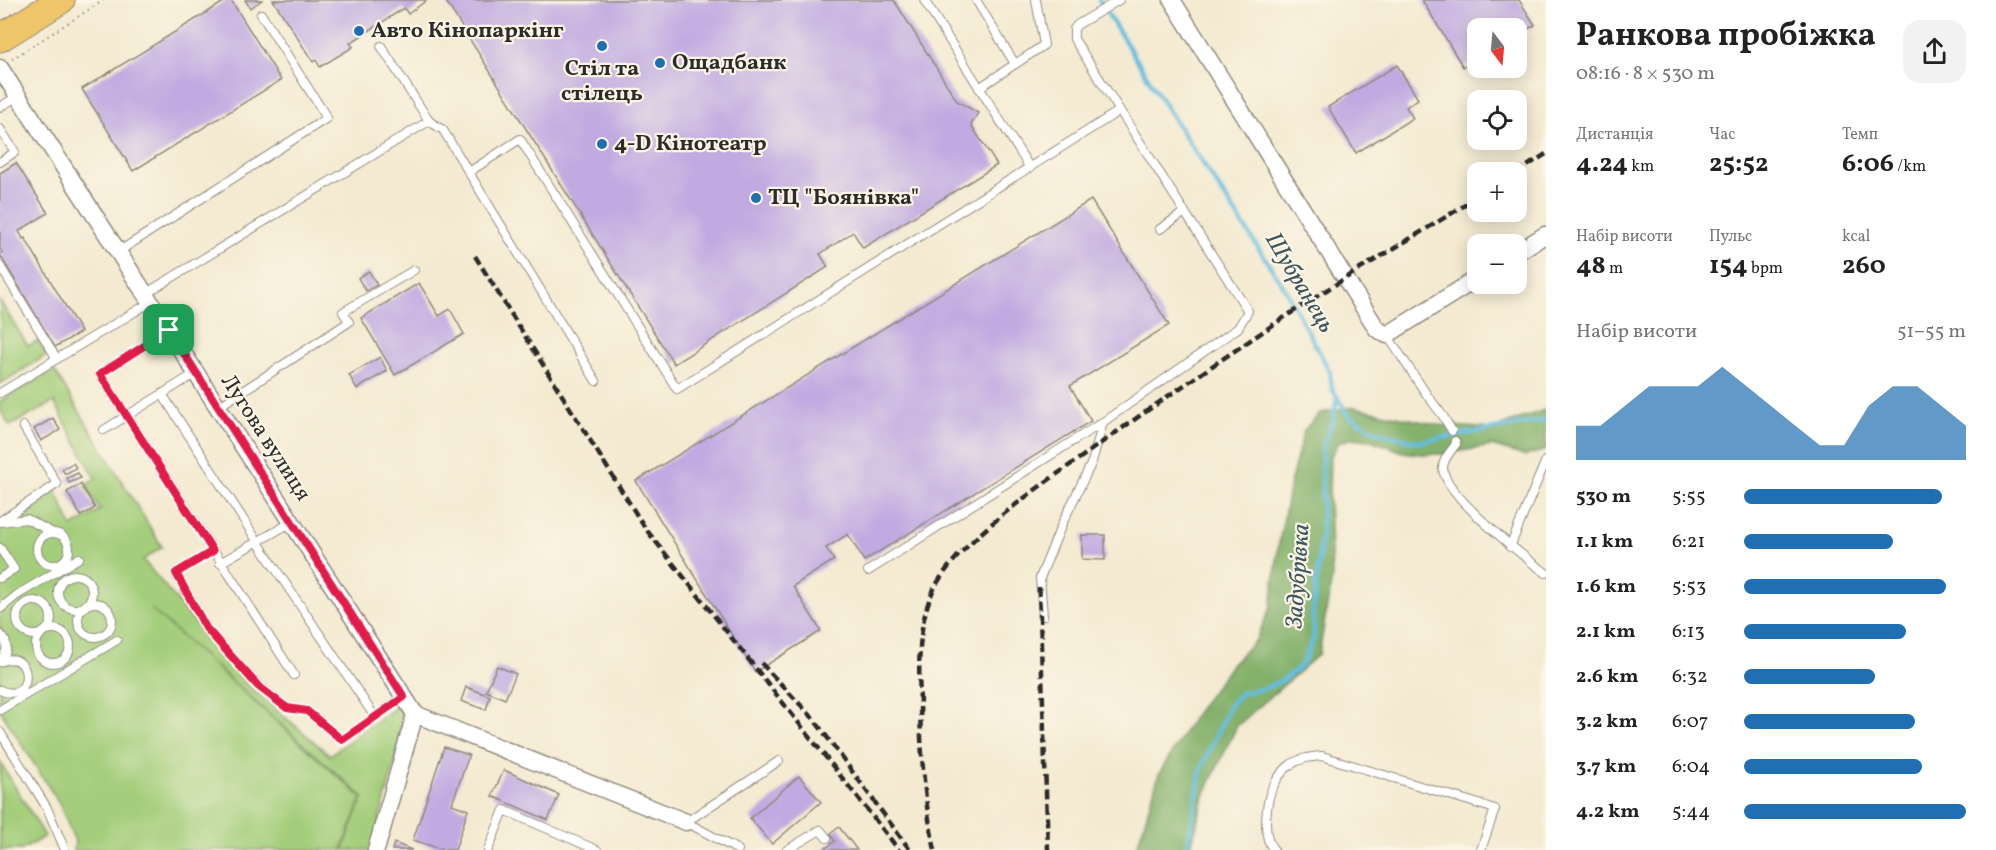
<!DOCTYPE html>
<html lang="uk">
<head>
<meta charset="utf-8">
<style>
  :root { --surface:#fff; --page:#f2f2f2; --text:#222; --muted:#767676; --accent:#1f6fb2 }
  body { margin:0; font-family:Vollkorn,serif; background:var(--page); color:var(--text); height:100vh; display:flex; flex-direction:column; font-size:22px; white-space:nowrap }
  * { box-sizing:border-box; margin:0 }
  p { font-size:20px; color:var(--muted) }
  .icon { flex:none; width:33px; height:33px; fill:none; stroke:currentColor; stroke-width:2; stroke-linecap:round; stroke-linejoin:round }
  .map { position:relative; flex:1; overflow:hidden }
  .drawer { display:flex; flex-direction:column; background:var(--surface); width:450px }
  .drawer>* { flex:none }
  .needle { width:39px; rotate:164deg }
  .buttons { position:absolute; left:1467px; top:18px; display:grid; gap:12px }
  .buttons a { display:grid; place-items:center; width:60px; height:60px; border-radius:12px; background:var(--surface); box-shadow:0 3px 15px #0003; font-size:30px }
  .pin { position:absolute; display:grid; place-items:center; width:51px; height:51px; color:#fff; margin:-26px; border-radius:12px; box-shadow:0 3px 9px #0006 }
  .round { display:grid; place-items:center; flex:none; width:63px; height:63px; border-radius:18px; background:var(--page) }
  .headline { display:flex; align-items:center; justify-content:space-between; height:102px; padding:0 30px }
  h1 { font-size:33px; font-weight:700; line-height:45px }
  .stats { display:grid; grid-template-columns:repeat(3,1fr); gap:9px; height:102px; padding:6px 30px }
  .stats div { display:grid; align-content:center }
  .stats b { font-size:26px; font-weight:700 }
  .stats small { font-size:16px; font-weight:400 }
  .stats p { font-size:16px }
  .chart { height:168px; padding:12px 30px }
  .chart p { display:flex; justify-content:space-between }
  .chart svg { width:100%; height:108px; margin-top:6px; fill:var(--accent); opacity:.7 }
  ul { padding:0 30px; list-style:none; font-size:20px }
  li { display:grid; grid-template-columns:96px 72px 1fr; align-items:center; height:45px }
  li i { height:15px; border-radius:8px; background:var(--accent) }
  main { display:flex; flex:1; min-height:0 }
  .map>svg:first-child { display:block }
</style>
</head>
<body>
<main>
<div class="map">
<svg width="1546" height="850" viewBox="0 0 1546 850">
  <rect width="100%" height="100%" fill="#fcf5e5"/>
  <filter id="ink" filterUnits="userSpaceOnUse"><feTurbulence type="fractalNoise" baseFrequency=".0167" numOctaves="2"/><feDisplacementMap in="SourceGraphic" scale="12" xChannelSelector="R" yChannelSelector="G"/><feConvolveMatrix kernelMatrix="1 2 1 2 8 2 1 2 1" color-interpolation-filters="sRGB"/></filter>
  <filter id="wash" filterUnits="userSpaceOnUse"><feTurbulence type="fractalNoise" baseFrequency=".008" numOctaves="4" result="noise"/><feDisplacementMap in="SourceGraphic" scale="24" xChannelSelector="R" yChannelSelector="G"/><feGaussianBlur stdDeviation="1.35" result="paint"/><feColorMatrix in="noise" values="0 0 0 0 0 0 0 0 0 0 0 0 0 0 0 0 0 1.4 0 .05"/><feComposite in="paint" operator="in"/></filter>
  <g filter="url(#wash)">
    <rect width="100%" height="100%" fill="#f4ead1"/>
    <g fill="#a4ce7b" stroke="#687c53" stroke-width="1.5">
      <path d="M0,301l28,45 10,-5 9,14 -47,29z"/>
      <path d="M54,370l108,177 -19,13 105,126 82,69 69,-50 8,16 -36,129h-28l20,-53 -212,-188 211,189 -20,52h-268l1,-9 -16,-38 -59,-93v-185l55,-36 17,38 28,-17 -15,-25 11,-6 -42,-77 -44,24 -10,-16v-9z"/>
      <path d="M0,762l45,74 -23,14h-22z"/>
    </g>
    <path fill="#83b16b" stroke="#576e4b" stroke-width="1.5" d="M1354,407l84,18 55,4 53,-20v41l-21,6 -33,-10 -49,8h-23l-17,-2 -32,-12 -19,-2 -14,5 -8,15 -1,40 3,79 -13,77 -82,72 -32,67 -15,57h-54l23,-76 35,-58 37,-51 25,-25 15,-34 8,-63 11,-59 14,-54 16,-17z"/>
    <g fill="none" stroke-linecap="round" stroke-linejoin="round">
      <g stroke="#62bde0" stroke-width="4.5">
        <path d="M1099,0l78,124 107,163 46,85 2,17 17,27 28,16 41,10 128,-22"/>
        <path d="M1187,850l14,-81 29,-64 11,-12 22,-4 20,-9 19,-15 12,-27 -1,-25 9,-83v-81l11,-29 4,-23"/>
      </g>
    </g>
    <g id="blocks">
      <g fill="#c1aae1">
        <path d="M227,0h4l50,80 -148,91 -51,-82z"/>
        <path d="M245,0h17l-12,8z"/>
        <path d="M273,0h154l-19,14 -4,-6 -54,35 3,4 -33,20 -4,-7 -3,2z"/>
        <path d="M445,0h449l63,101 21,12 -7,12 26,40 -134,83 -10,-16 -33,22 8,13 -154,97z"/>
        <path d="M1422,0h97l16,25 -19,11v-8h-38v31l-15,8z"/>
        <path d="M1397,65l21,34 -12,8 7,11 -57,35 -28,-46z"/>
        <path d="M16,163l32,50 -29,18 4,8 2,-1 56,94 -26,15 -55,-92 2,-3 -2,-3v-76z"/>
        <path d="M1091,200l78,125 -99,61 21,35 -227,140 -16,-27 -22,14 8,12 -41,26 28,45 -66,41 -119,-191z"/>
        <path d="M369,271l8,14 -11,6 -8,-13z"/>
        <path d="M419,283l20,33 11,-7 14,25 -69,41 -34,-57z"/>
        <path d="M380,357l7,14 -30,18 -8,-14z"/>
        <path d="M53,418l7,12 -19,11 -7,-12z"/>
        <path d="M73,463l3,5 -11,6 -3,-5z"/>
        <path d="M78,473l3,5 -12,5 -2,-5z"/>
        <path d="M81,484l14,24 -14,8 -14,-24z"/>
        <path d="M1082,535h23v25l-23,-1z"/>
        <path d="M497,666l19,8 -11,25 -19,-8z"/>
        <path d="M466,687l24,9 -4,14 -25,-9z"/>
        <path d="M444,747l25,8 -17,49 16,6 -13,40h-11l-31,-10z"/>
        <path d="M504,770l55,25 -11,25 -56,-24z"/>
        <path d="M799,776l22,26 -49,42 -22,-26z"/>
        <path d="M839,827l18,23h-34l12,-9 -5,-7z"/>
        <path d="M394,843l18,7h-20z"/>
      </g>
    </g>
  </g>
  <g filter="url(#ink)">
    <use href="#blocks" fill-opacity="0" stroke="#908a7e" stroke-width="1.5"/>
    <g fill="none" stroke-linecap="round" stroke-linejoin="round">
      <defs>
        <g id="service">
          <path d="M924,0l106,168"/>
          <path d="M976,0l39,64"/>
          <path d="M979,88l65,-43 -8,-45"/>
          <path d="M0,107l18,-11"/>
          <path d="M429,121l14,9 153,251"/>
          <path d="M0,129l15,23 -15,10"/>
          <path d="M469,172l51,-33 157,250 442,-278"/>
          <path d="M1160,229l25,-17"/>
          <path d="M118,252l209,-134 -66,-104"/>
          <path d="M0,266l57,93"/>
          <path d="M145,294l284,-173 -48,-75"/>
          <path d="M169,330l-69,44 194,301"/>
          <path d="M1387,335l40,60 16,21 9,15"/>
          <path d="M0,393l151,-91"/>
          <path d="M162,394l105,162 108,161"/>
          <path d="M218,407l131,-85 -6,-10 71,-42"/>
          <path d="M104,430l92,-57"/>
          <path d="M1455,441l1,3c-5,7 -13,15 -13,24 1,27 81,89 103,105"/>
          <path d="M0,521l57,-37 -34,-58"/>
          <path d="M0,522l27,-3 26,14"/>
          <circle cx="53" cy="549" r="16"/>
          <path d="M1510,547l36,-87"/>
          <path d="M0,548l14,21 -14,9"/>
          <path d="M213,551l-37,22 30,55 53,58 28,22 20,3 35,29 62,-43"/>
          <path d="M220,563l72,-41"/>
          <path d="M868,571l235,-149 135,-94 10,-17 -174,-272v-10l3,-4 42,-25"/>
          <circle cx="75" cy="592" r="17"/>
          <circle cx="34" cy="618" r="17"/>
          <circle cx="95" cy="620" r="17"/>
          <path d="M0,609l17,-14 62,-37"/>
          <path d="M1043,616l-3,-38 22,-54 30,-62 11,-40"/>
          <circle cx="53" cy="646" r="17"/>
          <path d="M0,634c9,8 8,18 0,27"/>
          <path d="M0,662c34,-16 35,44 0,28"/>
          <path d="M0,710l117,-70"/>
          <path d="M0,732l47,76 18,42"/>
          <path d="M488,850l16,-40 93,40"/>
          <path d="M738,850l-52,-28 93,-61"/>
          <path d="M787,850l33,-20 7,8"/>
          <path d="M1274,850c-13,-13 -8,-53 1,-67 3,-6 10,-14 15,-18 10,-7 20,-8 32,-9l173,53 -14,41"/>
        </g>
        <g id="minor">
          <path d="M1172,0l205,329 10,6 91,-57"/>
          <path d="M0,68l415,646 -39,136"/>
          <path d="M1516,253l29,-18"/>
          <path d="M415,714l271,108"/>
        </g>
        <path id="trunk" d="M0,38l61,-38"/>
      </defs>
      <use href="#service" stroke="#908a7e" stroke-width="10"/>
      <use href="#minor" stroke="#908a7e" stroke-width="19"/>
      <use href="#trunk" stroke="#908a7e" stroke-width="29"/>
      <path stroke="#908a7e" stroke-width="2" stroke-dasharray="1.5 4.5" stroke-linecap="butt" d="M12,59l92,-59"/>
      <use href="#service" stroke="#fff" stroke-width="8"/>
      <use href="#minor" stroke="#fff" stroke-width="16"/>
      <use href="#trunk" stroke="#eec569" stroke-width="27"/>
      <g stroke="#2b2b2b" stroke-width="4.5" stroke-dasharray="9 4.5" stroke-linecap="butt">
        <path d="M1516,173l30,-19"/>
        <path d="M475,256l170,272 254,322"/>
        <path d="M1039,587l9,263"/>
        <path d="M761,663l52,55 97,132"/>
        <path d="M935,850c-11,-48 -14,-96 -15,-145 -1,-36 -3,-72 10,-107 19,-52 112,-113 157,-145 66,-47 132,-92 198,-136 63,-42 129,-80 193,-120"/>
      </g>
    </g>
  </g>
  <g fill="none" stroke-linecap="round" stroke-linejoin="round" filter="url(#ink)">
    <defs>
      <path id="route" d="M169,330l235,367 -62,43 -35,-29 -20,-3 -29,-22 -52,-58 -30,-55 37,-22 -113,-177z"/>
    </defs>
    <use href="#route" stroke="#fff" stroke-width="12"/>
    <use href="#route" stroke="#e11d48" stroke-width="8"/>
  </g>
  <g fill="#1f6fb2" stroke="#fcf5e5" stroke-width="2">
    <circle cx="359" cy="31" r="6"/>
    <circle cx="602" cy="46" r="6"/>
    <circle cx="660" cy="63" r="6"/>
    <circle cx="602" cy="144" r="6"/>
    <circle cx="756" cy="198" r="6"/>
  </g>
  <g text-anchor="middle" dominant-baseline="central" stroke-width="4.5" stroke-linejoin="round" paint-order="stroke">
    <g font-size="22" font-weight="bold" fill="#2b2b2b" stroke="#fcf5e5" text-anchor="start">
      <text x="371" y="31">Авто Кінопаркінг</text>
      <text x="672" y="63">Ощадбанк</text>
      <text x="602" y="69" text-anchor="middle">Стіл та<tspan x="602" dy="25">стілець</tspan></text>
      <text x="614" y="144">4-D Кінотеатр</text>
      <text x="768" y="198">ТЦ "Боянівка"</text>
    </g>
    <g font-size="22" fill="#2b2b2b" stroke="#fcf5e5">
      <text transform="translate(265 438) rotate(57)">Лугова вулиця</text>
    </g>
    <g font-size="24" font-style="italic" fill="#3c5761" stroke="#fcf5e5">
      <text transform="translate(1299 283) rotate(59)">Шубранець</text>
      <text transform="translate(1299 576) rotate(-86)">Задубрівка</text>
    </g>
  </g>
</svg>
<div class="buttons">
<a><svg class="needle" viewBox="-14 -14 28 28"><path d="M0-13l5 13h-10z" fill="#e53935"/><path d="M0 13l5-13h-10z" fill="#767676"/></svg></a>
<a><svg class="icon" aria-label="locate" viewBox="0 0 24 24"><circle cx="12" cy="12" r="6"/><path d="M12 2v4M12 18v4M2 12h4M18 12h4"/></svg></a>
<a>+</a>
<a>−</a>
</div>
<div class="pin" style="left:169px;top:330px;background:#1e9e55"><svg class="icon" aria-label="arrive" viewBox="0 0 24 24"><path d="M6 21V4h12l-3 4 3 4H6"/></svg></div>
</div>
<section class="drawer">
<div class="headline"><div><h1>Ранкова пробіжка</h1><p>08:16 · 8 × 530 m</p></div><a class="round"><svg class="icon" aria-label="share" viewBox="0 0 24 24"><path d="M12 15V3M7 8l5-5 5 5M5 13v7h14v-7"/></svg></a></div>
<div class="stats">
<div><p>Дистанція</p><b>4.24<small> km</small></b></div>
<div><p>Час</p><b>25:52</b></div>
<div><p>Темп</p><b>6:06<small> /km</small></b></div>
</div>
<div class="stats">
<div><p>Набір висоти</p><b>48<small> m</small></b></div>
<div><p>Пульс</p><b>154<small> bpm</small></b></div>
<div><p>kcal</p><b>260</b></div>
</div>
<div class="chart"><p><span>Набір висоти</span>51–55 m</p>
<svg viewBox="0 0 160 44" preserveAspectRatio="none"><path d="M0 44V30L10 30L20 22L30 14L40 14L50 14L60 6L70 14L80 22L90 30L100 38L110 38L120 22L130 14L140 14L150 22L160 30V44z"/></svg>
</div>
<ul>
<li><b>530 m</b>5:55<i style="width:89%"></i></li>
<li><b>1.1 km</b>6:21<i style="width:67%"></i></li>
<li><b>1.6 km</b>5:53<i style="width:91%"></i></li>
<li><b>2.1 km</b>6:13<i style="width:73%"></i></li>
<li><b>2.6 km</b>6:32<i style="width:59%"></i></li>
<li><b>3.2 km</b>6:07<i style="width:77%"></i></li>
<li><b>3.7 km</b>6:04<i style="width:80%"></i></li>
<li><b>4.2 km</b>5:44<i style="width:100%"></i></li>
</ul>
</section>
</main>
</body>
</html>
